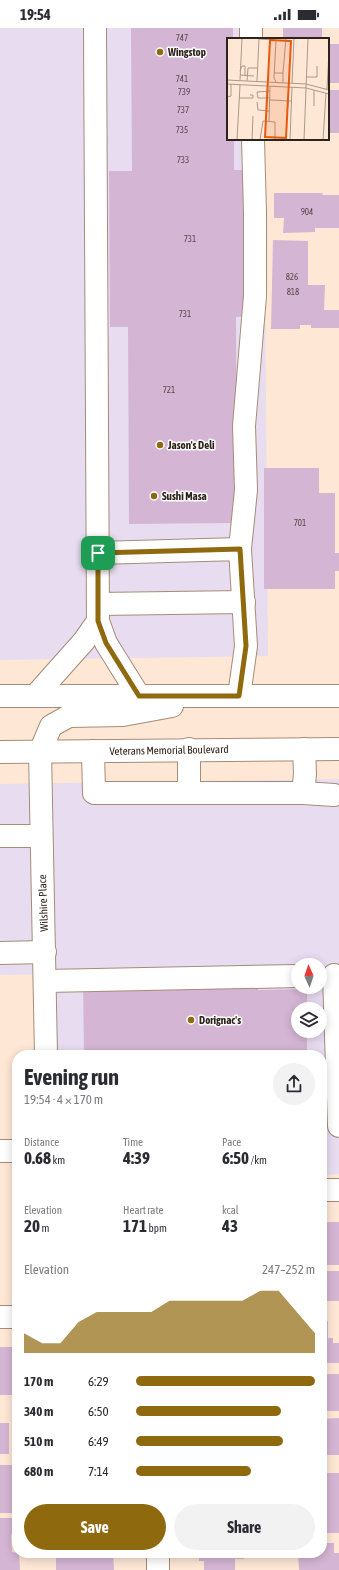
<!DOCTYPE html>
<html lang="en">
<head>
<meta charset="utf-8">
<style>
  :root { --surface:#fff; --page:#f2f2f3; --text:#2b2b33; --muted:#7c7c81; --accent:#8f690e }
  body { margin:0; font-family:"Asap Condensed",sans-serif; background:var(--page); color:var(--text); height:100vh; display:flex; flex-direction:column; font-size:15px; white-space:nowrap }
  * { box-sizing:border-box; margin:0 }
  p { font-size:13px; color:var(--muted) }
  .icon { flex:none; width:22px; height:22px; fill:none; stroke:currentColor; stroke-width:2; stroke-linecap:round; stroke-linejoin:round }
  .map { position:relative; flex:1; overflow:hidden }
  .sheet { position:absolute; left:12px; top:1022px; width:315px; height:508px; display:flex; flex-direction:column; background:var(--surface); border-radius:16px; box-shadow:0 2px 10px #0003 }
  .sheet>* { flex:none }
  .needle { width:26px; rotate:357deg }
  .fabs { position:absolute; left:291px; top:930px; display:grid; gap:8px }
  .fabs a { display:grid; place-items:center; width:36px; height:36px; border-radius:50%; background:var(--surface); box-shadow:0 2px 10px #0003; font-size:20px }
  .pin { position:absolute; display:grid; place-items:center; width:34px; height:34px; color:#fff; margin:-17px; border-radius:8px; box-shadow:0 2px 6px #0006 }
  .round { display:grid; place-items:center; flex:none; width:42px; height:42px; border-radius:21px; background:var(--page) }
  .head { display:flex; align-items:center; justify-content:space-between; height:68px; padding:0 12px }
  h1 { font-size:22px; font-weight:700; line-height:30px }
  .stats { display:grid; grid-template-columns:repeat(3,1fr); gap:6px; height:68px; padding:4px 12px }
  .stats div { display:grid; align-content:center }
  .stats b { font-size:17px; font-weight:700 }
  .stats small { font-size:11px; font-weight:400 }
  .stats p { font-size:11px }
  .chart { height:112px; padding:8px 12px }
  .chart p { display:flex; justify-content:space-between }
  .chart svg { width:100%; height:72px; margin-top:4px; fill:var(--accent); opacity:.7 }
  .action { display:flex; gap:8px; margin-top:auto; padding:8px 12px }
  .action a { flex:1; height:46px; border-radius:24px; background:var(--accent); color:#fff; font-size:16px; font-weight:700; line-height:46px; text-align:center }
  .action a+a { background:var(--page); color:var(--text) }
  ul { padding:0 12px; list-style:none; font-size:13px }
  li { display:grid; grid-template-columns:64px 48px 1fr; align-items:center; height:30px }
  li i { height:10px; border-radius:5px; background:var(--accent) }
  .status { display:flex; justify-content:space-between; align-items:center; height:28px; padding:0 20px; background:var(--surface); direction:ltr }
  .status svg { height:11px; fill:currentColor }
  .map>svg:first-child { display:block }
</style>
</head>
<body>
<div class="status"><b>19:54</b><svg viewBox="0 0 49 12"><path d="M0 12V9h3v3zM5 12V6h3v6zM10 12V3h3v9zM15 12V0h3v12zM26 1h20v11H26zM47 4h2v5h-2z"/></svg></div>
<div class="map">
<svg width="339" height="1542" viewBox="0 0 339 1542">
  <rect width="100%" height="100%" fill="#fee7d5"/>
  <g fill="#e8dcf1" fill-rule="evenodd">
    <path d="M0,0h262v11h-34v100h36l4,517 -268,4z"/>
    <path d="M339,751v395l-17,1v-120h-266l-1,-81 -55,1v-191zM298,937h22v22h-22zM298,981h22v22h-22z"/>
  </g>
  <g fill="#d5b5d4">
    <path d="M131,0h102v11h-5v100h6v31h13l1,146 -12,1 1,206 -108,1 -1,-197h-18l-1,-156h23z"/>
    <rect x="283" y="0" width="39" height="10"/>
    <rect x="328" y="16" width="11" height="39"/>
    <rect x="328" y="62" width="11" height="43"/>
    <path d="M274,165h49l-1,2h17v33h-24v4l-32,1 1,-15h-10z"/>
    <path d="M273,212l35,1v44h17l-1,25h15v18h-28v-3h-11v4h-29z"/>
    <path d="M264,440h55v25h16v60h4v18h-4v18h-71z"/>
    <path d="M258,954v8l49,-1v20h-9v22h9v24h-223l-1,-72z"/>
    <rect x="322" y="1194" width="17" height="43"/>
    <path d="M322,1243h17v30h-14v12h-3z"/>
    <path d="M322,1293h6v17h5v5h6v20h-17z"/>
    <path d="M0,1319h17v40h-3v8h-14z"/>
    <rect x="322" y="1346" width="17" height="37"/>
    <path d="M339,1390v37h-17v-36z"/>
    <rect x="0" y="1395" width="9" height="31"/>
    <path d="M0,1437h15l1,48h-16z"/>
    <rect x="322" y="1445" width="17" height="60"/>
    <path d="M0,1490h15v17h-4l1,17 7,1 1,17h-20z"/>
    <path d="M322,1515h12v10h5v17h-40l-1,-17h24z"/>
    <path d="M64,1525h49l1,17h-58v-15h8z"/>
    <path d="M199,1525h45v6h-9v11h-31v-9h-5z"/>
  </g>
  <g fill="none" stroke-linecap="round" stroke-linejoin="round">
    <defs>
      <g id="minor">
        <path d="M95,0l3,593 8,22 33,53"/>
        <path d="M251,0v11"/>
        <path d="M240,521l6,-59 -2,-64 11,-130v-83l-2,-74"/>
        <path d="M97,525l143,-4 6,97 -7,50"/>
        <path d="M98,576l146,-2"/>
        <path d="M35,668l49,-55 14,-20"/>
        <path d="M93,723l1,42h95v-44"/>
        <path d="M40,724l6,303"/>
        <path d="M189,765h114l31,2"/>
        <path d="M303,765l2,-19 -1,-25"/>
        <path d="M0,808h41"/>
        <path d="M0,925l45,-1"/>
        <path d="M334,947l5,151"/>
        <path d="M46,953l252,-5"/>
        <path d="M0,1123h17"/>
        <path d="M322,1162h17"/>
        <path d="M0,1289h17"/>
        <path d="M158,1525v17"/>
      </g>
      <g id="major">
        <path d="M0,668h339"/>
        <path d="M0,724l339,-3"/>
        <path d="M40,724l11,-26 18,-10 54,-1 49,-9"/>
      </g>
    </defs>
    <use href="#minor" stroke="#a68c77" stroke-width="24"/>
    <use href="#major" stroke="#a68c77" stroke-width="24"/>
    <use href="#minor" stroke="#fff" stroke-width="22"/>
    <use href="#major" stroke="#fff" stroke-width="22"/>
  </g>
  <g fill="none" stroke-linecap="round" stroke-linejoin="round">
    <defs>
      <path id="route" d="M240,521l6,97 -7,50h-100l-33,-53 -8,-22v-68z"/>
    </defs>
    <use href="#route" stroke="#fff" stroke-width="8"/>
    <use href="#route" stroke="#8f690e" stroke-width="5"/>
  </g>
  <g fill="#8f690e" stroke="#fff" stroke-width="1.5">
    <circle cx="160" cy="24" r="4"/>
    <circle cx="160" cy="417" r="4"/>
    <circle cx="154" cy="468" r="4"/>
    <circle cx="191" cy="992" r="4"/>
  </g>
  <g text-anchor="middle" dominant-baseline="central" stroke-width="3" stroke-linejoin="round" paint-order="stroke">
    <g font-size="9" fill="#584849">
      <text x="182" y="10">747</text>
      <text x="182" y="51">741</text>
      <text x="184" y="64">739</text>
      <text x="183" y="82">737</text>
      <text x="182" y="102">735</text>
      <text x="183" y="132">733</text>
      <text x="307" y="184">904</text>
      <text x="190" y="211">731</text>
      <text x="292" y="249">826</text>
      <text x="293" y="264">818</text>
      <text x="185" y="286">731</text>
      <text x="169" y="362">721</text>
      <text x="300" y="495">701</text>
    </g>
    <g font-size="11" font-weight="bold" fill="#2e231b" stroke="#fff" text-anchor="start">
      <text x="168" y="24">Wingstop</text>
      <text x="168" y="417">Jason's Deli</text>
      <text x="162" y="468">Sushi Masa</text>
      <text x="199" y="992">Dorignac's</text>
    </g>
    <g font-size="11" fill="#2e231b" stroke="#fff">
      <text transform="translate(169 722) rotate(-1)">Veterans Memorial Boulevard</text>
      <text transform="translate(43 875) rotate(-92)">Wilshire Place</text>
    </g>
  </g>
  <g transform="translate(227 10)">
    <rect width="102" height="102" fill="#fee7d5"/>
    <path fill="none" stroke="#ab998b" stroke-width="1" d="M32,1l17,1 -2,38 2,4M13,33l2,-5h3v10M47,35h9v10M56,35l3,-35M13,37l14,1M79,39h11v-11M0,42l79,4 23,6M13,42l2,-42M20,43l1,-13h9M30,43l2,-43M65,45l2,-45M0,46l79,4 23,6M100,51l2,-37M0,59l4,-1v-12M12,60h14v-3h-3M43,60h-12l-1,-6 13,-1M43,62l21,1M30,64l1,8 11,1M87,68v-16M60,76l1,-13M42,83l1,-34M10,102l3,-55M25,102l1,-24M33,102l3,-19 12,1v18M63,102l2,-53M77,102l4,-102M96,102l3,-47"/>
    <path fill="#e8590c" fill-opacity="0.15" stroke="#e8590c" stroke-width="2" d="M43,2l21,1 -5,97 -21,-1z"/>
    <rect width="102" height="102" fill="none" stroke="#2e231b" stroke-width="2"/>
  </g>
</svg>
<div class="fabs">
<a><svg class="needle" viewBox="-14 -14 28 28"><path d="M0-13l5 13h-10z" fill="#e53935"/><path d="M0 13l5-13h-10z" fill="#7c7c81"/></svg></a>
<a><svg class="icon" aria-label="layers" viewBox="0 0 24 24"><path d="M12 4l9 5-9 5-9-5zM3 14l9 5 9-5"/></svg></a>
</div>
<div class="pin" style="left:98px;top:525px;background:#1e9e55"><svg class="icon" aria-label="arrive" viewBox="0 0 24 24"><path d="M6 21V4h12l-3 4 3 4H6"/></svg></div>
<section class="sheet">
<div class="head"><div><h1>Evening run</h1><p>19:54 · 4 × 170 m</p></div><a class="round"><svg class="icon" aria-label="share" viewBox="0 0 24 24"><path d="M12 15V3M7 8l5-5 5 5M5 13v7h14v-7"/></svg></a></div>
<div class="stats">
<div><p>Distance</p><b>0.68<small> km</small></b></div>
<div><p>Time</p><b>4:39</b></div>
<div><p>Pace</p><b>6:50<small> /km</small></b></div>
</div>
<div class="stats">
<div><p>Elevation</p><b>20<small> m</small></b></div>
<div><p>Heart rate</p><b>171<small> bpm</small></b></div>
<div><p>kcal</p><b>43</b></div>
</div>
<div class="chart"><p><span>Elevation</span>247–252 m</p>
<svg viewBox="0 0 160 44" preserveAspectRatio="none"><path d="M0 44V32L10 38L20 38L30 25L40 19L50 19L60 19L70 19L80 12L90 12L100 12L110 12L120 12L130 6L140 6L150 19L160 32V44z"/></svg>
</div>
<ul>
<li><b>170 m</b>6:29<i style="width:100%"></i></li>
<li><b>340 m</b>6:50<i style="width:81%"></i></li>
<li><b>510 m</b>6:49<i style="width:82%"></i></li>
<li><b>680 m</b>7:14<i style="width:64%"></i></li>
</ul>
<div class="action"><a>Save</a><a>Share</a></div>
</section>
</div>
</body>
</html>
